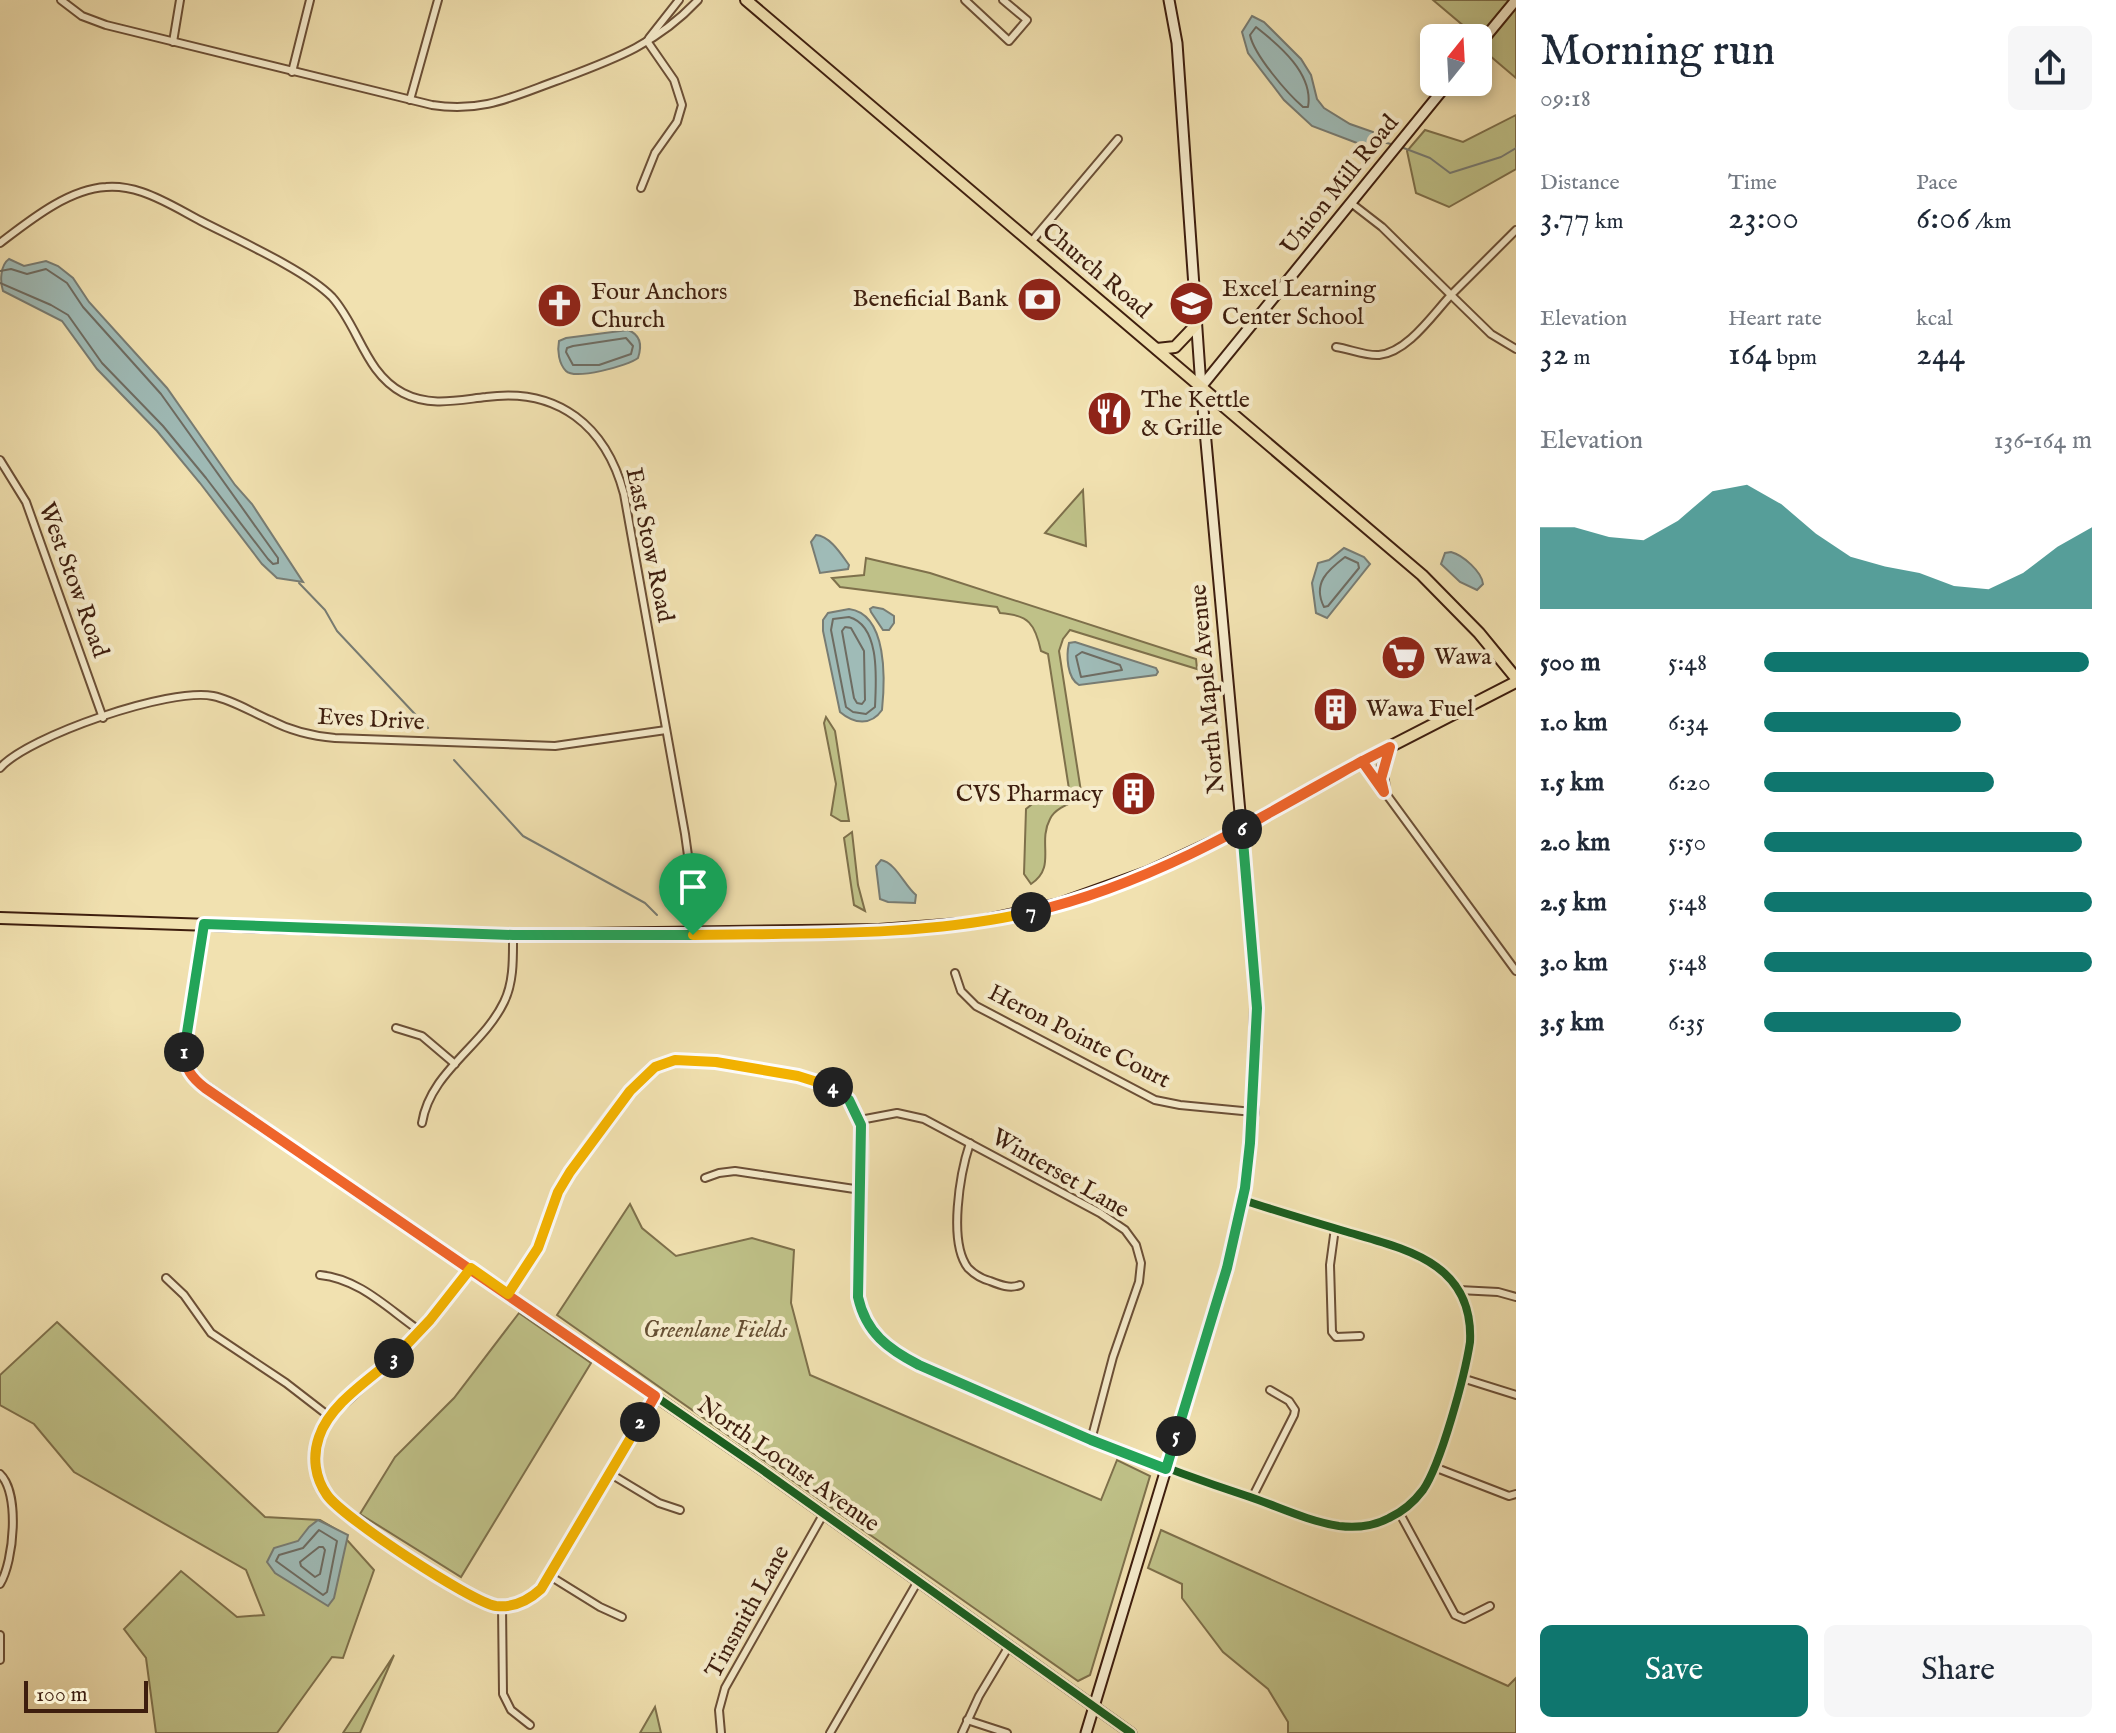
<!DOCTYPE html>
<html lang="en">
<head>
<meta charset="utf-8">
<style>
  :root { --surface:#fff; --page:#f6f6f7; --text:#1f2937; --muted:#747a83; --accent:#0f766e }
  body { margin:0; font-family:"IM FELL English",serif; background:var(--page); color:var(--text); height:100vh; display:flex; flex-direction:column; font-size:30px; white-space:nowrap }
  * { box-sizing:border-box; margin:0 }
  p { font-size:26px; color:var(--muted) }
  .icon { flex:none; width:44px; height:44px; fill:none; stroke:currentColor; stroke-width:2; stroke-linecap:round; stroke-linejoin:round }
  .map { position:relative; flex:1; overflow:hidden }
  .drawer { display:flex; flex-direction:column; background:var(--surface); width:600px }
  .drawer>* { flex:none }
  .needle { width:52px; rotate:18deg }
  .buttons { position:absolute; left:1420px; top:24px; display:grid; gap:16px }
  .buttons a { display:grid; place-items:center; width:72px; height:72px; border-radius:12px; background:var(--surface); box-shadow:0 4px 12px #0003; font-size:40px }
  .scale { position:absolute; left:24px; bottom:20px; width:124px; box-sizing:border-box; padding-left:8px; border:4px solid #3e1e0e; border-top:0; font-size:22px; line-height:28px; white-space:nowrap; color:#3e1e0e; -webkit-text-stroke:6px #f6eccc; paint-order:stroke }
  .pin { position:absolute; display:grid; place-items:center; width:68px; height:68px; color:#fff; margin:-82px -34px; border-radius:50% 50% 50% 0; rotate:-45deg; box-shadow:0 0 8px #0007 }
  .pin .icon { rotate:45deg }
  .km { position:absolute; width:40px; height:40px; margin:-20px; border-radius:50%; background:#222; color:#fff; font-size:22px; line-height:40px; text-align:center }
  .round { display:grid; place-items:center; flex:none; width:84px; height:84px; border-radius:12px; background:var(--page) }
  .summary { display:flex; align-items:center; justify-content:space-between; height:136px; padding:0 24px }
  h1 { font-size:44px; font-weight:600; line-height:60px }
  .figures { display:grid; grid-template-columns:repeat(3,1fr); gap:12px; height:136px; padding:8px 24px }
  .figures div { display:grid; align-content:center }
  .figures b { font-size:34px; font-weight:600 }
  .figures small { font-size:22px; font-weight:400 }
  .figures p { font-size:22px }
  .chart { height:224px; padding:16px 24px }
  .chart p { display:flex; justify-content:space-between }
  .chart svg { width:100%; height:144px; margin-top:8px; fill:var(--accent); opacity:.7 }
  .cta { display:flex; gap:16px; margin-top:auto; padding:16px 24px }
  .cta a { flex:1; height:92px; border-radius:12px; background:var(--accent); color:#fff; font-size:32px; font-weight:600; line-height:92px; text-align:center }
  .cta a+a { background:var(--page); color:var(--text) }
  ul { padding:0 24px; list-style:none; font-size:26px }
  li { display:grid; grid-template-columns:128px 96px 1fr; align-items:center; height:60px }
  li i { height:20px; border-radius:10px; background:var(--accent) }
  main { display:flex; flex:1; min-height:0 }
  .map>svg:first-child { display:block }
</style>
</head>
<body>
<main>
<div class="map">
<svg width="1516" height="1733" viewBox="0 0 1516 1733">
  <rect width="100%" height="100%" fill="#f1e1b0"/>
  <filter id="stains"><feTurbulence type="fractalNoise" baseFrequency=".0025" numOctaves="4"/><feColorMatrix values="0 0 0 0 .2 0 0 0 0 .09 0 0 0 0 .02 0 0 0 .5 -.17"/></filter>
  <radialGradient id="worn" r=".72"><stop offset=".6" stop-color="#630" stop-opacity="0"/><stop offset="1" stop-color="#630" stop-opacity=".3"/></radialGradient>
  <g fill="#bfc188" stroke="#7e704b" stroke-width="2">
    <path d="M1433,0h83v78l-27,-23 -11,-17z"/>
    <path d="M1516,115v54l-67,38 -33,-14 -9,-42 18,-21 38,12z"/>
    <path d="M1083,490l3,56 -41,-13z"/>
    <path d="M866,558l64,15 266,86 1,10 -127,-39 -7,9 -4,12 23,147c-11,5 -27,10 -32,21 -13,24 7,48 -19,65l-7,-10 2,-65 15,-12 28,-8 -21,-135 -7,-3c-6,-27 -12,-36 -41,-38l-3,-6 -157,-20 -8,-9 32,-3z"/>
    <path d="M826,717l9,14 14,90h-8l-10,-6 5,-31 -12,-61z"/>
    <path d="M852,832l6,53 7,26 -11,-6 -10,-67z"/>
    <path d="M630,1204l12,24 34,28 76,-18 42,12 -3,53 19,72 291,125 16,-40 33,16 -60,199 -12,6 -521,-366z"/>
    <path d="M519,1313l72,50 -130,214 -101,-63 35,-57 59,-59z"/>
    <path d="M57,1322l208,195 55,3 19,11 35,39 -31,88 -11,-1 -55,76h-121l-10,-75 -22,-29 57,-58 56,46 27,-2 -18,-45 -172,-98 -40,-48 -34,-19v-30z"/>
    <path d="M1161,1530l347,156 8,-8v55h-228v-11l-20,-33 -45,-37 -41,-54v-14l-34,-16z"/>
    <path d="M394,1655l-34,78h-17z"/>
    <path d="M655,1707l6,26h-21z"/>
  </g>
  <g fill="#9fbbb7" stroke="#787c73" stroke-width="2">
    <path d="M1252,16l12,6 37,37 10,16 6,24 7,9 26,16 23,8 2,9 -11,4 -7,-2 -45,-17 -28,-26 -36,-47 -6,-21z"/>
    <path d="M9,259l15,7 22,-5 12,5 15,12 16,24 78,86 68,97 17,19 51,78 -26,-4 -15,-14 -62,-81 -43,-52 -60,-62 -35,-48 -59,-30c-3,-9 -3,-26 6,-32z"/>
    <path d="M628,330c13,5 14,16 10,28 -10,8 -63,22 -72,13 -7,-7 -9,-20 -7,-30l7,-3z"/>
    <path d="M816,535c14,1 25,19 33,30l-1,4 -28,4 -9,-31z"/>
    <path d="M1344,548l20,9 6,7 -43,54 -11,-5 -4,-30 6,-20 11,-3z"/>
    <path d="M1451,552c12,3 31,20 32,32l-6,6 -17,-8 -19,-18 4,-11z"/>
    <path d="M873,607l10,2 11,7v7l-5,7h-6l-12,-18 -1,-3z"/>
    <path d="M849,609c39,5 36,72 33,101 -11,16 -28,14 -42,2l-17,-81v-11l5,-7z"/>
    <path d="M1075,642l81,26 2,4 -2,3 -77,10c-12,-7 -13,-29 -10,-42z"/>
    <path d="M881,860c15,3 23,25 35,35l-1,8 -27,-1 -8,-3 -4,-33z"/>
    <path d="M318,1520l30,15 -14,63 -6,8 -53,-33 -8,-11 7,-14 24,-7 11,-14z"/>
  </g>
  <g fill="none" stroke-linecap="round" stroke-linejoin="round">
    <g stroke="#6e6c62" stroke-width="2">
      <path d="M1256,27c23,18 58,47 52,80h-5c-16,-14 -49,-52 -53,-72z"/>
      <path d="M0,271l11,-2 16,5 19,-5 21,14 16,24 78,87 117,164v5l-5,1 -5,-5 -62,-81 -43,-52 -61,-63 -34,-48 -17,-10 -51,-22"/>
      <path d="M626,338l7,8 -2,8 -32,11h-26l-7,-13 1,-4 6,-2z"/>
      <path d="M1345,557l13,6 1,5 -31,38 -4,1c-12,-24 4,-37 21,-50z"/>
      <path d="M849,617c32,9 27,64 26,90l-9,7 -13,-2 -7,-5 -15,-77 2,-11z"/>
      <path d="M845,627l6,1 13,23 1,49 -3,4 -5,-1 -3,-5 -12,-67z"/>
      <path d="M1082,652l38,13 2,5 -41,7 -5,-21z"/>
      <path d="M319,1530l18,11 -10,51 -4,3 -47,-34 3,-6 24,-7z"/>
      <path d="M323,1547l2,3 -5,24 -5,3 -14,-11 -1,-4 19,-15z"/>
    </g>
    <g stroke="#787c73" stroke-width="2">
      <path d="M1374,140l17,4"/>
      <path d="M1401,147l29,11 20,15 51,-16 15,-9"/>
      <path d="M299,583l26,27 12,21 91,97"/>
      <path d="M454,760l69,76 122,67 12,12"/>
    </g>
    <defs>
      <g id="street">
        <path d="M61,0l21,16 24,9 326,80c49,8 80,-8 124,-24 56,-21 100,-36 142,-81"/>
        <path d="M965,0l44,41 18,-21 -24,-20"/>
        <path d="M649,38l30,-38"/>
        <path d="M173,42l7,-42"/>
        <path d="M292,72l18,-72"/>
        <path d="M410,100l28,-100"/>
        <path d="M641,188l14,-35 22,-31 5,-17 -8,-25 -27,-39"/>
        <path d="M1516,230l-65,65 40,39 25,15"/>
        <path d="M1031,242l87,-103"/>
        <path d="M0,243c29,-22 68,-54 106,-56 12,-1 24,1 36,5 21,7 40,19 59,29 35,18 106,50 131,76 27,30 33,76 71,96 27,14 55,7 83,4 72,-10 120,29 138,97l61,340 6,43 2,58"/>
        <path d="M1336,347c14,2 29,9 43,8 29,-3 54,-41 72,-60l-69,-68 -31,-24"/>
        <path d="M0,460l26,42 77,216"/>
        <path d="M1362,761l154,210"/>
        <path d="M0,768c28,-32 171,-81 213,-72 20,4 38,16 57,24 21,11 41,16 65,18l220,8 111,-16"/>
        <path d="M955,973l6,18 15,15 179,94 25,5 73,7"/>
        <path d="M396,1028l26,8 33,28"/>
        <path d="M860,1120l37,-7 27,6 176,94 25,17 11,15 5,18 -2,19 -26,75 -22,83"/>
        <path d="M422,1123c8,-51 61,-77 82,-121 10,-20 9,-45 9,-67"/>
        <path d="M970,1143c-10,30 -22,99 -2,125 6,6 14,11 22,13 10,4 20,8 30,4"/>
        <path d="M705,1178l14,-5 16,-2 126,19"/>
        <path d="M1335,1228l-5,37 2,67 4,5 24,-1"/>
        <path d="M471,1268l-64,78 -78,72 -10,18 -4,32 13,29 25,23 100,65 33,18 21,3 19,-5 15,-12 11,-17 103,-176"/>
        <path d="M320,1275c40,4 68,34 100,56"/>
        <path d="M166,1278l18,17 27,38 75,50 44,34"/>
        <path d="M1459,1290l39,2 18,5"/>
        <path d="M508,1294c13,-18 26,-36 35,-56 8,-19 11,-39 20,-56 14,-24 65,-96 86,-111 8,-6 18,-10 27,-11 29,-4 68,7 96,12 23,4 51,6 70,21 56,45 -21,185 38,247 24,26 67,36 98,50 89,39 177,76 269,106 30,10 60,25 92,30 16,2 35,0 50,-8 13,-6 25,-16 34,-28 18,-26 42,-115 47,-148 4,-80 -65,-93 -126,-111 -34,-10 -68,-20 -101,-31"/>
        <path d="M1462,1378l54,17"/>
        <path d="M1434,1467l75,29 7,-2"/>
        <path d="M609,1473l50,30 21,7"/>
        <path d="M0,1474c20,19 14,87 0,110"/>
        <path d="M1252,1498l42,-83 1,-5 -6,-9 -19,-11"/>
        <path d="M1399,1512l56,103 9,4 26,-13"/>
        <path d="M550,1576l50,31 22,10"/>
        <path d="M502,1606l1,88 8,16 19,15"/>
        <path d="M0,1635v25"/>
        <path d="M967,1720l40,13"/>
        <path d="M721,1733l-2,-23 6,-22 99,-175"/>
        <path d="M830,1733l88,-152"/>
        <path d="M962,1733l17,-37 30,-50"/>
      </g>
      <g id="secondary">
        <path d="M1478,46l38,-46"/>
        <path d="M1201,387l248,-305"/>
        <path d="M204,924l-20,132 2,12 8,11 567,390 370,264"/>
        <path d="M1086,1733l141,-465 18,-80 8,-76 3,-125 -55,-600 -24,-344 -8,-43"/>
      </g>
      <g id="primary">
        <path d="M746,0l676,575 57,58 37,45"/>
        <path d="M1157,349l18,-2 21,-22"/>
        <path d="M1384,792l-2,-22 8,-23"/>
        <path d="M0,918l513,17 366,-5 94,-7 86,-19 89,-32 93,-43 121,-68 154,-79"/>
      </g>
    </defs>
    <use href="#street" stroke="#6b4f36" stroke-width="10"/>
    <use href="#secondary" stroke="#3e1e0e" stroke-width="13"/>
    <use href="#primary" stroke="#3e1e0e" stroke-width="14"/>
    <use href="#street" stroke="#f6eccc" stroke-width="6"/>
    <use href="#secondary" stroke="#f6eccc" stroke-width="9"/>
    <use href="#primary" stroke="#f1e1b0" stroke-width="10"/>
    <defs>
      <g id="cycleway">
        <path d="M204,924l-20,132 2,12 8,11 567,390 370,264"/>
        <path d="M508,1294c13,-18 26,-36 35,-56 8,-19 11,-39 20,-56 14,-24 65,-96 86,-111 8,-6 18,-10 27,-11 29,-4 68,7 96,12 23,4 51,6 70,21 56,45 -21,185 38,247 24,26 67,36 98,50 89,39 177,76 269,106 30,10 60,25 92,30 16,2 35,0 50,-8 13,-6 25,-16 34,-28 18,-26 42,-115 47,-148 4,-80 -65,-93 -126,-111 -34,-10 -68,-20 -101,-31"/>
      </g>
    </defs>
    <use href="#cycleway" stroke="#f6eccc" stroke-width="13"/>
    <use href="#cycleway" stroke="#1b5e20" stroke-width="8"/>
  </g>
  <g fill="none" stroke-linecap="round" stroke-linejoin="round">
    <defs>
      <path id="split-1" d="M184,1052l20,-128 309,11h180"/>
      <path id="split-2" d="M184,1052c1,17 8,26 21,36l450,308 -15,26"/>
      <path id="split-3" d="M394,1358c-25,22 -64,46 -75,79 -7,20 -4,41 8,58 15,22 144,107 169,111 18,2 33,-6 45,-17l99,-167"/>
      <path id="split-4" d="M394,1358l36,-38 41,-52 37,26 30,-46 20,-56 12,-20 60,-81 25,-24 20,-7 41,2 82,14 35,11"/>
      <path id="split-5" d="M833,1087l16,13 12,25 -3,172c8,36 30,52 61,68l172,75 75,29 10,-33"/>
      <path id="split-6" d="M1176,1436l51,-168 18,-80 5,-45 7,-135 -15,-179"/>
      <path id="split-7" d="M1031,912c118,-27 227,-92 331,-151l22,31 -3,-13 9,-32c-50,25 -99,53 -148,82"/>
      <path id="split-8" d="M693,935c112,-2 228,2 338,-23"/>
    </defs>
    <use href="#split-1" stroke="#fff" stroke-width="16"/>
    <use href="#split-2" stroke="#fff" stroke-width="16"/>
    <use href="#split-3" stroke="#fff" stroke-width="16"/>
    <use href="#split-4" stroke="#fff" stroke-width="16"/>
    <use href="#split-5" stroke="#fff" stroke-width="16"/>
    <use href="#split-6" stroke="#fff" stroke-width="16"/>
    <use href="#split-7" stroke="#fff" stroke-width="16"/>
    <use href="#split-8" stroke="#fff" stroke-width="16"/>
    <use href="#split-1" stroke="#22a559" stroke-width="10"/>
    <use href="#split-2" stroke="#f0652b" stroke-width="10"/>
    <use href="#split-3" stroke="#f5b400" stroke-width="10"/>
    <use href="#split-4" stroke="#f5b400" stroke-width="10"/>
    <use href="#split-5" stroke="#22a559" stroke-width="10"/>
    <use href="#split-6" stroke="#22a559" stroke-width="10"/>
    <use href="#split-7" stroke="#f0652b" stroke-width="10"/>
    <use href="#split-8" stroke="#f5b400" stroke-width="10"/>
  </g>
  <defs>
    <symbol id="bank-disc" viewBox="-11 -11 22 22"><circle r="9.5" fill="#8f2418" stroke="#f6eccc"/><path d="M-6-4H6V4H-6ZM0-2.3a2.3 2.3 0 1 0 0 4.6a2.3 2.3 0 1 0 0-4.6Z" fill="#fff"/></symbol>
    <symbol id="school-disc" viewBox="-11 -11 22 22"><circle r="9.5" fill="#8f2418" stroke="#f6eccc"/><path d="M0-5L7-2L0 1L-7-2ZM-4 1L0 2.5L4 1V4Q0 6-4 4Z" fill="#fff"/></symbol>
    <symbol id="church-disc" viewBox="-11 -11 22 22"><circle r="9.5" fill="#8f2418" stroke="#f6eccc"/><path d="M-1.2-6h2.4v3.5h3.3v2.4h-3.3V6h-2.4V-.1h-3.3v-2.4h3.3Z" fill="#fff"/></symbol>
    <symbol id="restaurant-disc" viewBox="-11 -11 22 22"><circle r="9.5" fill="#8f2418" stroke="#f6eccc"/><path d="M-5-6h1v4h1v-4h1v4h1v-4h1v5L-1.5 .5V6h-2V.5L-5-1ZM5-6V6H3V1.5H1.5Q1.5-4 5-6Z" fill="#fff"/></symbol>
    <symbol id="supermarket-disc" viewBox="-11 -11 22 22"><circle r="9.5" fill="#8f2418" stroke="#f6eccc"/><path d="M-6-5.5h2.5l.6 2H6L4.5 2H-2.5L-4.4-4H-6ZM-1.5 3.2a1.3 1.3 0 1 0 .1 0ZM3 3.2a1.3 1.3 0 1 0 .1 0Z" fill="#fff"/></symbol>
    <symbol id="building-disc" viewBox="-11 -11 22 22"><circle r="9.5" fill="#8f2418" stroke="#f6eccc"/><path d="M-4-6H4V6H1V3H-1V6H-4ZM-2.5-4.3h1.7v1.8h-1.7ZM.8-4.3h1.7v1.8H.8ZM-2.5-1h1.7V.8h-1.7ZM.8-1h1.7V.8H.8Z" fill="#fff"/></symbol>
  </defs>
  <g fill-rule="evenodd">
    <use href="#bank-disc" x="1014" y="274" width="51" height="51"/>
    <use href="#school-disc" x="1166" y="278" width="51" height="51"/>
    <use href="#church-disc" x="534" y="280" width="51" height="51"/>
    <use href="#restaurant-disc" x="1084" y="388" width="51" height="51"/>
    <use href="#supermarket-disc" x="1378" y="632" width="51" height="51"/>
    <use href="#building-disc" x="1310" y="684" width="51" height="51"/>
    <use href="#building-disc" x="1108" y="768" width="51" height="51"/>
  </g>
  <g text-anchor="middle" dominant-baseline="central" stroke-width="8" stroke-linejoin="round" paint-order="stroke">
    <g font-size="24" fill="#3e1e0e" stroke="#f6eccc">
      <text transform="translate(1340 185) rotate(-51)">Union Mill Road</text>
      <text transform="translate(1096 271) rotate(40)">Church Road</text>
      <text transform="translate(649 545) rotate(78)">East Stow Road</text>
      <text transform="translate(73 580) rotate(70)">West Stow Road</text>
      <text transform="translate(1208 689) rotate(-95)">North Maple Avenue</text>
      <text transform="translate(371 720) rotate(3)">Eves Drive</text>
      <text transform="translate(1079 1037) rotate(27)">Heron Pointe Court</text>
      <text transform="translate(1060 1174) rotate(30)">Winterset Lane</text>
      <text transform="translate(788 1465) rotate(35)">North Locust Avenue</text>
      <text transform="translate(748 1612) rotate(-61)">Tinsmith Lane</text>
    </g>
    <g font-size="24" fill="#3e1e0e" stroke="#f6eccc" text-anchor="start">
      <text x="1222" y="289">Excel Learning<tspan x="1222" dy="28">Center School</tspan></text>
      <text x="591" y="292">Four Anchors<tspan x="591" dy="28">Church</tspan></text>
      <text x="1008" y="299" text-anchor="end">Beneficial Bank</text>
      <text x="1141" y="400">The Kettle<tspan x="1141" dy="28">&amp; Grille</tspan></text>
      <text x="1434" y="657">Wawa</text>
      <text x="1366" y="709">Wawa Fuel</text>
      <text x="1103" y="794" text-anchor="end">CVS Pharmacy</text>
    </g>
    <g font-size="24" font-style="italic" fill="#654f33" stroke="#f6eccc">
      <text x="715" y="1330">Greenlane Fields</text>
    </g>
  </g>
  <rect width="100%" height="100%" filter="url(#stains)"/>
  <rect width="100%" height="100%" fill="url(#worn)"/>
</svg>
<div class="buttons">
<a><svg class="needle" viewBox="-14 -14 28 28"><path d="M0-13l5 13h-10z" fill="#e53935"/><path d="M0 13l5-13h-10z" fill="#747a83"/></svg></a>
</div>
<div class="scale">100 m</div>
<div class="pin" style="left:693px;top:935px;background:#1e9e55"><svg class="icon" aria-label="arrive" viewBox="0 0 24 24"><path d="M6 21V4h12l-3 4 3 4H6"/></svg></div>
<b class="km" style="left:184px;top:1052px">1</b>
<b class="km" style="left:640px;top:1422px">2</b>
<b class="km" style="left:394px;top:1358px">3</b>
<b class="km" style="left:833px;top:1087px">4</b>
<b class="km" style="left:1176px;top:1436px">5</b>
<b class="km" style="left:1242px;top:829px">6</b>
<b class="km" style="left:1031px;top:912px">7</b>
</div>
<section class="drawer">
<div class="summary"><div><h1>Morning run</h1><p>09:18</p></div><a class="round"><svg class="icon" aria-label="share" viewBox="0 0 24 24"><path d="M12 15V3M7 8l5-5 5 5M5 13v7h14v-7"/></svg></a></div>
<div class="figures">
<div><p>Distance</p><b>3.77<small> km</small></b></div>
<div><p>Time</p><b>23:00</b></div>
<div><p>Pace</p><b>6:06<small> /km</small></b></div>
</div>
<div class="figures">
<div><p>Elevation</p><b>32<small> m</small></b></div>
<div><p>Heart rate</p><b>164<small> bpm</small></b></div>
<div><p>kcal</p><b>244</b></div>
</div>
<div class="chart"><p><span>Elevation</span>136–164 m</p>
<svg viewBox="0 0 160 44" preserveAspectRatio="none"><path d="M0 44V19L10 19L20 22L30 23L40 17L50 8L60 6L70 12L80 21L90 28L100 31L110 33L120 37L130 38L140 33L150 25L160 19V44z"/></svg>
</div>
<ul>
<li><b>500 m</b>5:48<i style="width:99%"></i></li>
<li><b>1.0 km</b>6:34<i style="width:60%"></i></li>
<li><b>1.5 km</b>6:20<i style="width:70%"></i></li>
<li><b>2.0 km</b>5:50<i style="width:97%"></i></li>
<li><b>2.5 km</b>5:48<i style="width:100%"></i></li>
<li><b>3.0 km</b>5:48<i style="width:100%"></i></li>
<li><b>3.5 km</b>6:35<i style="width:60%"></i></li>
</ul>
<div class="cta"><a>Save</a><a>Share</a></div>
</section>
</main>
</body>
</html>
